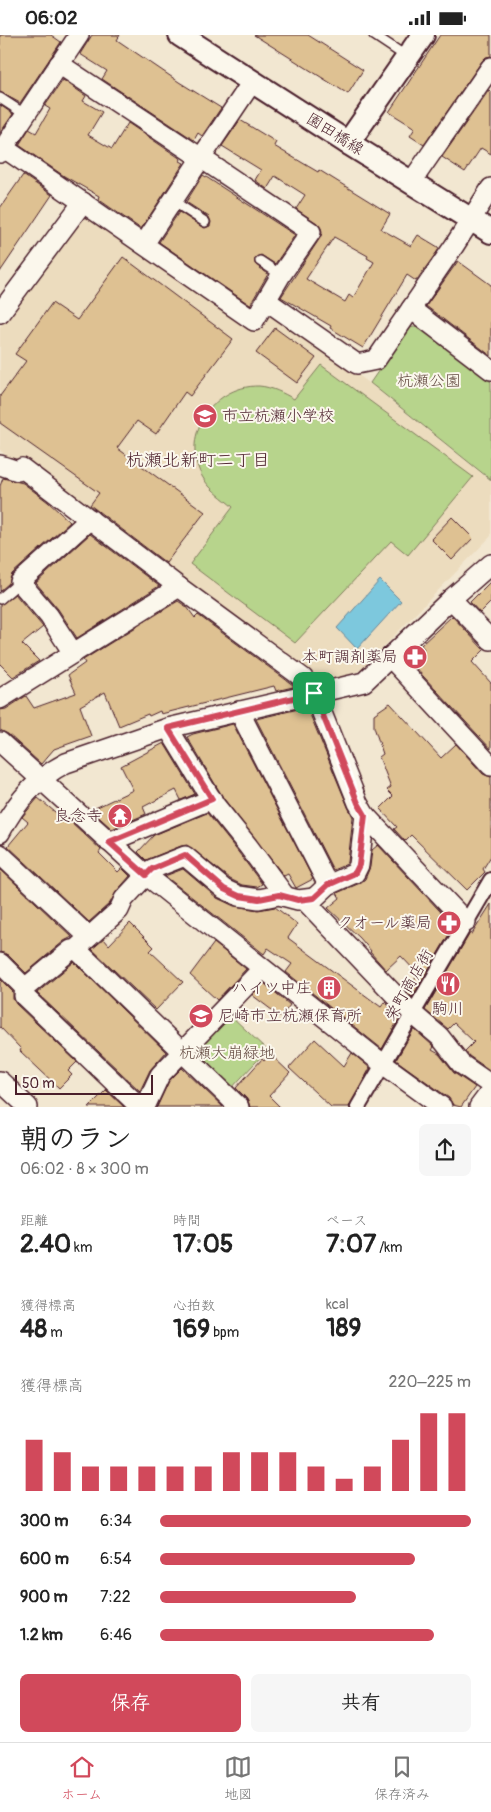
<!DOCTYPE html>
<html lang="ja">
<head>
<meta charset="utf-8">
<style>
  :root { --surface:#fff; --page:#f6f6f6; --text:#222; --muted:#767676; --line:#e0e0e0; --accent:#d1495b }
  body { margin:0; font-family:Pangolin,"Klee One",sans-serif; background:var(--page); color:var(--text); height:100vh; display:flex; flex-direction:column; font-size:19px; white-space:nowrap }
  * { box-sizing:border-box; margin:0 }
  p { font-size:16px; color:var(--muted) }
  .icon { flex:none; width:28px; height:28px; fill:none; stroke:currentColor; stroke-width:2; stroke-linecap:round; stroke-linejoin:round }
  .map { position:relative; height:1072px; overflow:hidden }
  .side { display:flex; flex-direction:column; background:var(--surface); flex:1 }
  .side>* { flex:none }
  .scale { position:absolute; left:15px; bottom:12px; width:138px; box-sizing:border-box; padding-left:5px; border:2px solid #4a1f2b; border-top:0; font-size:14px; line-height:18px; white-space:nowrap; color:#4a1f2b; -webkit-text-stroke:4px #fbf7ec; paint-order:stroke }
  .pin { position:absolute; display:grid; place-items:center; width:42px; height:42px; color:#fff; margin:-21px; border-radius:10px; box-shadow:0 2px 8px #0006 }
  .round { display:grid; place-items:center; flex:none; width:52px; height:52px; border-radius:8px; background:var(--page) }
  .headline { display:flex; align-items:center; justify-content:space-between; height:85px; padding:0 20px }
  h1 { font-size:28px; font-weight:700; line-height:38px }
  .metrics { display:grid; grid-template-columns:repeat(3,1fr); gap:8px; height:85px; padding:5px 20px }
  .metrics div { display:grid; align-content:center }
  .metrics b { font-size:25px; font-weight:700 }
  .metrics small { font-size:14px; font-weight:400 }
  .metrics p { font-size:14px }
  .chart { height:140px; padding:10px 20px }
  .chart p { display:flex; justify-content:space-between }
  .chart svg { width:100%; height:90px; margin-top:5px; stroke:var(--accent); stroke-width:6 }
  .primary-button { display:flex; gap:10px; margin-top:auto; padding:10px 20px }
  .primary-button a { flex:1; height:58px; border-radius:8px; background:var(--accent); color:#fff; font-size:20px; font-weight:700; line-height:58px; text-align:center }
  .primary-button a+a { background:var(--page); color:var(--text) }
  ul { padding:0 20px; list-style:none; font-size:16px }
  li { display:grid; grid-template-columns:80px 60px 1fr; align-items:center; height:38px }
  li i { height:12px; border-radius:6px; background:var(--accent) }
  .status { display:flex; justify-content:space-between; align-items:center; height:35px; padding:0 25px; background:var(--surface); direction:ltr }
  .status svg { height:14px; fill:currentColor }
  .tab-bar { display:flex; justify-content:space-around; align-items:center; height:70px; border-top:1px solid var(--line); background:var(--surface); font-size:14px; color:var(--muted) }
  .tab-bar a { display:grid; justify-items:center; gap:2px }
  .tab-bar .active { color:var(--accent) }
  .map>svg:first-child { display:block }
</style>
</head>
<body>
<div class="status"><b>06:02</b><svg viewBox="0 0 49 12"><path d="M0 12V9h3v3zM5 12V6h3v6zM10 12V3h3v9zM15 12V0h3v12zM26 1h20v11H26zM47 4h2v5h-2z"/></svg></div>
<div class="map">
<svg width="491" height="1072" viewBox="0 0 491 1072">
  <rect width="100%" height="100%" fill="#f2e7d1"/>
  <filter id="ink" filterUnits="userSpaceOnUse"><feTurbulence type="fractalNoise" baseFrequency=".02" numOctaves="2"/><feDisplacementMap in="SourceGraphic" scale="10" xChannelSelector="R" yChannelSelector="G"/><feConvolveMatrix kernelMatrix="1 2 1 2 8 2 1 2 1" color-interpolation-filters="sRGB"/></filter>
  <g filter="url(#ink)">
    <path fill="#ecdcbe" d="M89,180l160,112 14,-14h9l96,69 123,99v55l-130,134 -21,8 -21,1 -299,-221 -5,6 -15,-14v-123l81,-111z"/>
    <g fill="#b7d48c" stroke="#807a5c">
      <path d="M420,291l33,24 38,32v98l-121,-97 38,-55z"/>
      <path d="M321,330l152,112 -65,78 -17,-14 -96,102 -105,-79 43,-57c-10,-9 -21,-16 -28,-26 -28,-41 6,-96 54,-95 13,1 24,7 35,13z"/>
      <path d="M229,979l38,36 -38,41 -37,-40z"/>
    </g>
    <path fill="#7dc8dd" stroke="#698496" d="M380,545l21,21 -44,48 -20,-21z"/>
    <g fill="#dec192" stroke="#4a1f2b" fill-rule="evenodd">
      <path d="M0,0h51l10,7 -41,61 -20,-11z"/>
      <path d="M92,0h28l-3,5 62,42 42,26 -19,28 -4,-3 -4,7 -92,-61 5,-8 -27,-17z"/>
      <path d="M254,0h54l55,35 -15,24z"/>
      <path d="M440,0h51v21l-5,1 -4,4 -58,84 -14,-9 5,-8 -26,-16z"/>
      <path d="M63,45l23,16 -3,5 19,11 -14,23 24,14 16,-26 53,36 -1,2 4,2 -43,66 -43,-30 1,-3 -35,-20 -45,-31 10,-16 7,4 14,-24 -5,-3z"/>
      <path d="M489,55l2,2v62l-10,-6 -16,24 -23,-15z"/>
      <path d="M0,70l13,9 -13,19z"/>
      <path d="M240,85l36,22 -2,4 44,26 1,-2 71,44 -9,15 30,17 7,-11 20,12 1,2 -23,32 -9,-6 -44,73 -33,-20 1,-2 -50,-29 39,-59 2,-5 -1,-5 -4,-5 -21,-14 9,-14 -30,-19 -8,13 -12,-9 6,-10 -39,-24zM334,202l34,19 -1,2 7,4 -21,36 -4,-3 -4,7 -39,-23z"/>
      <path d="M23,140l29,20 -52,77v-64z"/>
      <path d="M203,140l92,60 -20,29 -14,-9 -6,3v6l13,10 -18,31 -91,-63 20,-30 23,15 3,1 5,-2 1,-4 -2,-5 -23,-15z"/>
      <path d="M123,222l110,82 -43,57 -5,-4 -29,42 -19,-13 -20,27 88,64 -39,51 -76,-58 9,-12 -99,-70v-27l26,-35 -11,-7 37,-51 25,17z"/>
      <path d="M458,226l33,24v71l-65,-50z"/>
      <path d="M275,293l41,30 -19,25 -41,-30z"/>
      <path d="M3,443l20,5 25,19 22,20 -58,52 -3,9 -9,8v-105z"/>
      <path d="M452,482l21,21 -21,22 -21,-21z"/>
      <path d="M90,499l69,52 -82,52 -19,-29 -22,-26z"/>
      <path d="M491,546v21l-11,11 -10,-11z"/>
      <path d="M15,559l28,33 -21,17 17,17 -26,16 -13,-13v-59z"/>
      <path d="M178,566l9,6 8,11 3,-3 95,70v2l-17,4 -2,-5 -113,28 -1,-3 -11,5 -1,-2 -29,12 -14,-34 -25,14 11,30 -37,13 -13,15 -33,-30 -8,-4v-20l6,-1 20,-13 8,12 42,-15 -8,-18 17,-12 -2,-3z"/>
      <path d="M452,581l32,34 -12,12 19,21v66l-81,-87 14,-13 -3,-4z"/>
      <path d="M390,668l51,55 15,-14 27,30 8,3v79l-8,13 2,3 -18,18 -56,-55 -6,6 -11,-12 3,-2 -17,-18 13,-13 -6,-6 4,-3 -12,-30 4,-3 -9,-27v-13z"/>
      <path d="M307,672l41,100 5,10 -5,45 -1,2 -14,6 -77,-151z"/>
      <path d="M233,689l80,155 -17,9 -8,-14 -4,2 -60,-77 -37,-62 6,-3z"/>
      <path d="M164,708l31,51 -14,6 -5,-10 -33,17 3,7 -34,15 -21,-19 42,-20 -12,-24z"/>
      <path d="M38,763l28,23 3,-1 31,29 1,1 -2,3 19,19 4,-4 8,8 -14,16 -6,11 -21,19 -81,-76 20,-24 -6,-5z"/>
      <path d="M207,778l32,40 23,31 -5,3 -15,-2 -12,-6 -43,-34 -6,1 -35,14 -8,-8 16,-17z"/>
      <path d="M378,810l76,81 -42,71 -5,-5 11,-18 -17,-18 -15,14 -16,-18 1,-1 -11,-13 -32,-30 12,-10 -3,-5 23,-10 5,-4 5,-12 2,-17z"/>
      <path d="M0,834l72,68 -8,4 -38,32 -18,-18 -8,-3z"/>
      <path d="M183,834l34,29 17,8 24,4 17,-3 22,17 -9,14 93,69 4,-5 15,15 -18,32 -96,-77 6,-8 -24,-16 -4,6 -99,-78z"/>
      <path d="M491,869v167l-22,-15 -4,-5 9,-9 -20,-19 -6,6 -23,-19 45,-77 2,1z"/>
      <path d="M130,888l24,24 -4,4 33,31 -27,28 -64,-61 12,-10 5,6z"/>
      <path d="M214,908l32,26 -29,31 -27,-25z"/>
      <path d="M74,927l92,90 -16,18 -10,21 -103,-98z"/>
      <path d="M0,944l13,13v7l3,5 61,58 -9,9 4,4 -13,13 -39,-37 1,-2 -21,-22z"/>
      <path d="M264,948l26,22 -9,12 -29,-22z"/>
      <path d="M414,994l18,16 2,2 -2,3 7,4 15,19 21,14 -14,20 -8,-2 -4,-7 -53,-38z"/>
      <path d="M315,1004l29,27 8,-13 18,15 -21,39h-18l-42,-39z"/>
      <path d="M270,1019l20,19 -21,23 11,11h-30l-3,-8 -11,-11 26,-29 2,2z"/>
      <path d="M182,1033l41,39h-66l12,-26z"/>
      <path d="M106,1055l18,17h-35z"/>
    </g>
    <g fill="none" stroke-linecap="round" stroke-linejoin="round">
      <defs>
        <g id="service">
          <path d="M374,0l33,22"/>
          <path d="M0,63l26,17"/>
          <path d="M173,166l32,21"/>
          <path d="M260,226l21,14"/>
          <path d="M0,564l20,-17"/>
        </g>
        <path id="pedestrian" d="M358,1072l133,-227"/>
        <g id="minor">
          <path d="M59,29l142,94 51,-76"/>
          <path d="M4,113l250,173 27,-46 30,-43 -110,-74 -57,86"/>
          <path d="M0,118l79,-118"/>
          <path d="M412,146l79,-114"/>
          <path d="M267,266l90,63 19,-4 78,-114 37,-58"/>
          <path d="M411,274l80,61"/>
          <path d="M0,278l83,-111"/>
          <path d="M0,430l18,6 4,-3 157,119 124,91 11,15 44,110 7,12 -6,50 -4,8 -27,12 -20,19 105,110 27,23 21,27 30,21"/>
          <path d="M451,564l40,41"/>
          <path d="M73,618l-24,-37 -29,-34 70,-63"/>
          <path d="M390,622l101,109"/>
          <path d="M0,664l179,-112"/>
          <path d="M239,676l89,174"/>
          <path d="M168,693l47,77 33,41 37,50"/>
          <path d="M0,707l146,133 237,189 59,43"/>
          <path d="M365,780l101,107"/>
          <path d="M0,798c15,-29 36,-55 66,-70l102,-35 196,-46 87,-83 40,-35"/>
          <path d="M109,807l103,-43"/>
          <path d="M0,819l89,83"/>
          <path d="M76,914l163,158"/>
          <path d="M0,928l25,25 -1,8 116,111"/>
          <path d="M25,953l46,-38 5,-1 43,-39 5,-11 28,-30 33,-13 39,33 15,7 20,3 20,-4 19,5 16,-2"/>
          <path d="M0,1046l28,26"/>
          <path d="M145,1072l15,-32 102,-106"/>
          <path d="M479,1072l12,-16"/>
        </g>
        <g id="tertiary">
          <path d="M180,0l168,108 143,89"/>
          <path d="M348,108l75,-108"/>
        </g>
      </defs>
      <use href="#service" stroke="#4a1f2b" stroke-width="12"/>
      <use href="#pedestrian" stroke="#4a1f2b" stroke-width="18"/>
      <use href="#minor" stroke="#4a1f2b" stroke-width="22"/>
      <use href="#tertiary" stroke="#4a1f2b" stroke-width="26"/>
      <use href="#service" stroke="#fbf7ec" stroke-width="9"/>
      <use href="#pedestrian" stroke="#fbf7ec" stroke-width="14"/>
      <use href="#minor" stroke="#fbf7ec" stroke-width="19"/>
      <use href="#tertiary" stroke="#fbf7ec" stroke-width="22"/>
    </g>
  </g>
  <g fill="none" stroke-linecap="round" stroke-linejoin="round" filter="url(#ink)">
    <defs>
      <path id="route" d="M314,658l44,110 7,12 -6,50 -4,8 -27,12 -14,13 -16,2 -19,-5 -20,4 -20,-3 -15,-7 -39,-34 -33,14 -6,6 -37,-33 103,-43 -44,-71z"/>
    </defs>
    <use href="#route" stroke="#fff" stroke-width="10"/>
    <use href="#route" stroke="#d1495b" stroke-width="6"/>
  </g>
  <defs>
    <symbol id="school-disc" viewBox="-11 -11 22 22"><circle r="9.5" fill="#d1495b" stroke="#fbf7ec"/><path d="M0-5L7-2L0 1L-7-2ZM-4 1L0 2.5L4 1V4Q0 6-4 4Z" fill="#fff"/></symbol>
    <symbol id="pharmacy-disc" viewBox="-11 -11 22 22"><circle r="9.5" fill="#d1495b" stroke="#fbf7ec"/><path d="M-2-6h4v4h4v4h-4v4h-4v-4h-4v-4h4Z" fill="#fff"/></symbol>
    <symbol id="temple-disc" viewBox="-11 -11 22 22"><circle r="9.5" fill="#d1495b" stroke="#fbf7ec"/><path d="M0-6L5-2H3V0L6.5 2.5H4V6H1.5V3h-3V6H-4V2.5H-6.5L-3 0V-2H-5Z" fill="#fff"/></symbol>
    <symbol id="restaurant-disc" viewBox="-11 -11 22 22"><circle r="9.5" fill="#d1495b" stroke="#fbf7ec"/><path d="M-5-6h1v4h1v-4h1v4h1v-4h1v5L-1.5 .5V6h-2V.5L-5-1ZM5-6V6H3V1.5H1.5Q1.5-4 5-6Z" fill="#fff"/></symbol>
    <symbol id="building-disc" viewBox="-11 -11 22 22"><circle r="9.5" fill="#d1495b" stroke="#fbf7ec"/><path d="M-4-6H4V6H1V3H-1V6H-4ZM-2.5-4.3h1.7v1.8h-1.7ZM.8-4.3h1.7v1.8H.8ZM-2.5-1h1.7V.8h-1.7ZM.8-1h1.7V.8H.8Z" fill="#fff"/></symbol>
  </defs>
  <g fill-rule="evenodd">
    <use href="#school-disc" x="191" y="367" width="28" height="28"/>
    <use href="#pharmacy-disc" x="401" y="608" width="28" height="28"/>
    <use href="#temple-disc" x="106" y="767" width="28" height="28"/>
    <use href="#pharmacy-disc" x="435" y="874" width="28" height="28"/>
    <use href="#restaurant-disc" x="434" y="935" width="28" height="28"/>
    <use href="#building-disc" x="315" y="939" width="28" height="28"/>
    <use href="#school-disc" x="187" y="967" width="28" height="28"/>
  </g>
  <g text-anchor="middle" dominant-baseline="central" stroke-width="4" stroke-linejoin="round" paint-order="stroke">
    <g font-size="16" fill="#4a1f2b" stroke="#fbf7ec">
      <text transform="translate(335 99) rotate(32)">園田橋線</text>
      <text transform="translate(409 950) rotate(-60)">栄町商店街</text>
    </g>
    <g font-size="16" fill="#654c43" stroke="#fbf7ec">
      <text x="429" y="346">杭瀬公園</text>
      <text x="227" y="1018">杭瀬大崩緑地</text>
    </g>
    <g font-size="16" fill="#4a1f2b" stroke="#fbf7ec" text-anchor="end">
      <text x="222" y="381" text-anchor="start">市立杭瀬小学校</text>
      <text x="398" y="622">本町調剤薬局</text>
      <text x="102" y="781">良念寺</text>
      <text x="432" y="888">クオール薬局</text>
      <text x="312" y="953">ハイツ中庄</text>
      <text x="448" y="974" text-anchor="middle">駒川</text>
      <text x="218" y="981" text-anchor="start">尼崎市立杭瀬保育所</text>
    </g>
    <g font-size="18" fill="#4a1f2b" stroke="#fbf7ec">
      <text x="198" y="425">杭瀬北新町二丁目</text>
    </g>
  </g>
</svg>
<div class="scale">50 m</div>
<div class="pin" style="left:314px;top:658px;background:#1e9e55"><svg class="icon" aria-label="arrive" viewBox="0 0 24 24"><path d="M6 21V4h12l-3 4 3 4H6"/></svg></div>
</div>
<section class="side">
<div class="headline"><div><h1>朝のラン</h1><p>06:02 · 8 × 300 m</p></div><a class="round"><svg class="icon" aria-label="share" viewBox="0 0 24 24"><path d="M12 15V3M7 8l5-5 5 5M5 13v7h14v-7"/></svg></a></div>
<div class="metrics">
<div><p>距離</p><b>2.40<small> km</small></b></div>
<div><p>時間</p><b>17:05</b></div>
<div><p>ペース</p><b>7:07<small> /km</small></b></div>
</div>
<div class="metrics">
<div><p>獲得標高</p><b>48<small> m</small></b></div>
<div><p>心拍数</p><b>169<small> bpm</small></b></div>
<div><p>kcal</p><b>189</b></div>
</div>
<div class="chart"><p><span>獲得標高</span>220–225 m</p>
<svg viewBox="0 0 160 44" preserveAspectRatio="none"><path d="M5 44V19M15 44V25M25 44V32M35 44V32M45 44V32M55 44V32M65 44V32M75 44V25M85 44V25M95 44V25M105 44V32M115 44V38M125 44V32M135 44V19M145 44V6M155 44V6"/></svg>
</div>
<ul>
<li><b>300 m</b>6:34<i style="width:100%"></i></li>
<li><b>600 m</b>6:54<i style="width:82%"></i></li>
<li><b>900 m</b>7:22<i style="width:63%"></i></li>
<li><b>1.2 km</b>6:46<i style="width:88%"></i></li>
</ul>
<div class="primary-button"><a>保存</a><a>共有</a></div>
</section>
<nav class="tab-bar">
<a class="active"><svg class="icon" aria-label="home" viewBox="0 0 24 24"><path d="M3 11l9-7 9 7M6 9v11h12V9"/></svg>ホーム</a>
<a><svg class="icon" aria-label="map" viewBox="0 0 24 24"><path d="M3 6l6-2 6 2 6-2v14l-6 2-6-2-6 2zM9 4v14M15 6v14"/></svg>地図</a>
<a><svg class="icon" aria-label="saved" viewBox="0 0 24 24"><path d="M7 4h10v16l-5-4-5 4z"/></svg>保存済み</a>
</nav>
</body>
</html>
